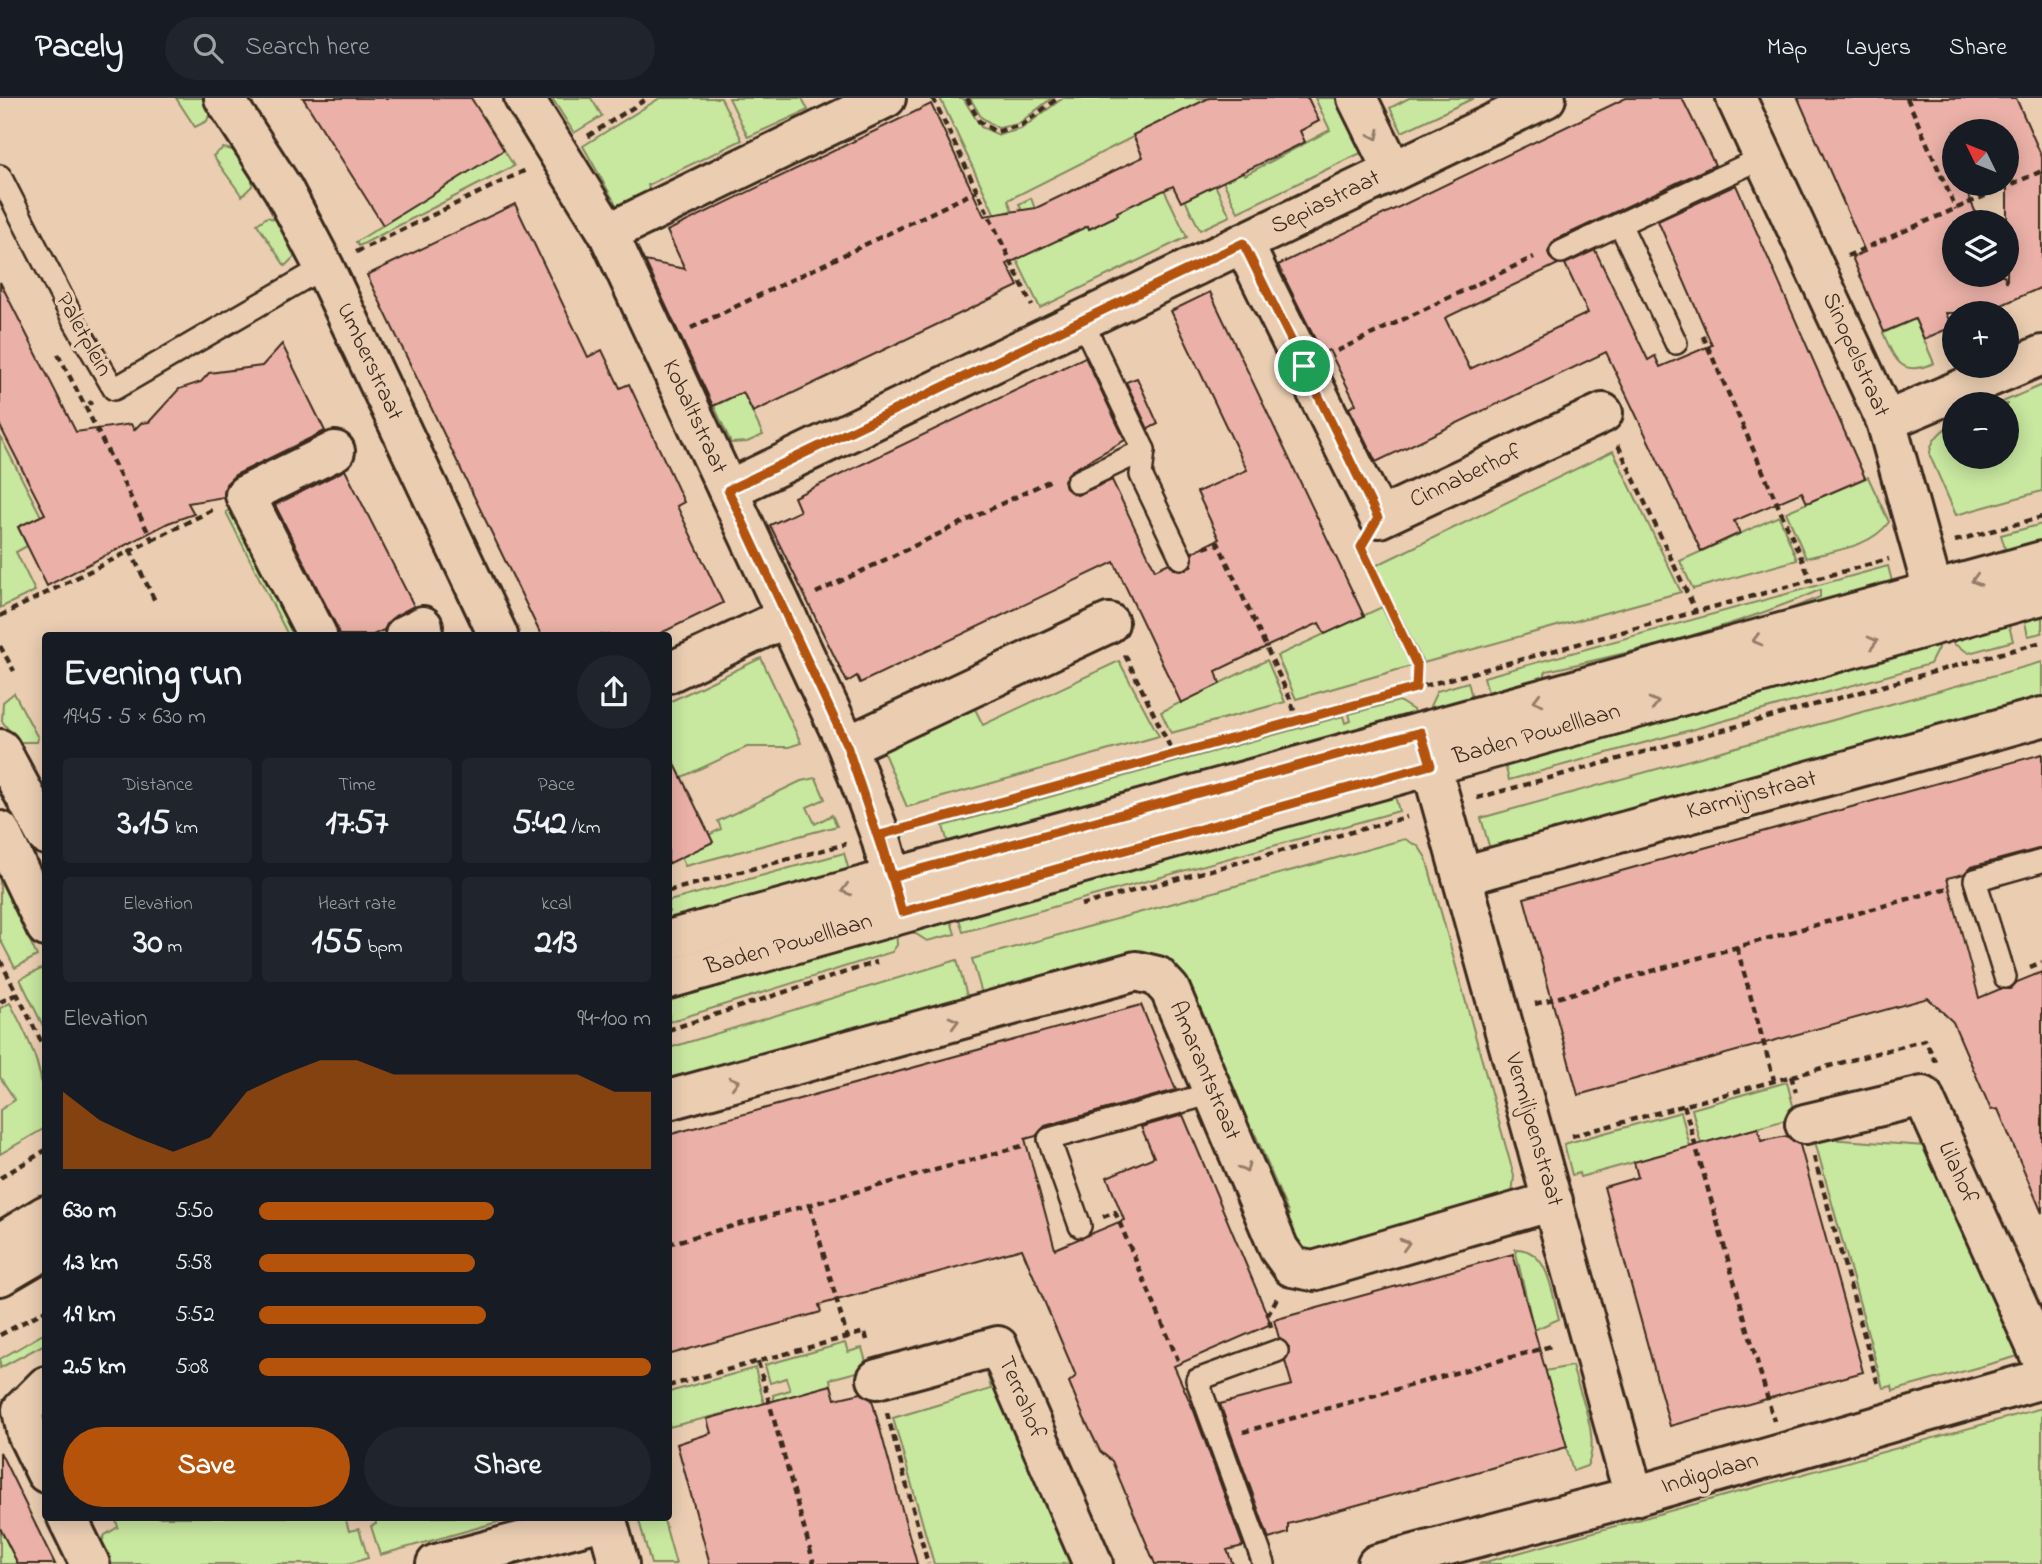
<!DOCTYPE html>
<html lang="en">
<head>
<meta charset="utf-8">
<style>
  :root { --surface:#171b24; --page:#20242c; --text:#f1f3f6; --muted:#9ea1a6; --line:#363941; --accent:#b45309 }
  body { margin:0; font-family:"Indie Flower",sans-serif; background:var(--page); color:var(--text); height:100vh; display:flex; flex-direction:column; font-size:26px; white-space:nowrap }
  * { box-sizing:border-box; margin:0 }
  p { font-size:23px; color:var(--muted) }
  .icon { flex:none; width:38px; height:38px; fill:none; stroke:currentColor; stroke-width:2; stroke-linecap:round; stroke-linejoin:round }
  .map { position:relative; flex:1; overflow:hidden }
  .details { position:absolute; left:42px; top:534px; width:630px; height:889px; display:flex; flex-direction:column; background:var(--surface); border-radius:7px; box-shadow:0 4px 18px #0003 }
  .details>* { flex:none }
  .needle { width:46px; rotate:313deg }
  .tools { position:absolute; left:1942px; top:21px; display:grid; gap:14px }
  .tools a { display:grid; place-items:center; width:77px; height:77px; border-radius:50%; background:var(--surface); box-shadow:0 4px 18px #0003; font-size:35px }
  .pin { position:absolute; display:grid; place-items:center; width:60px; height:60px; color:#fff; margin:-30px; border:4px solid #fff; border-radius:50%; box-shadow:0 2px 7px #0007 }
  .round { display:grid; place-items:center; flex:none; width:74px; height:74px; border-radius:37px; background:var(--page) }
  .head { display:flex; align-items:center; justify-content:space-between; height:119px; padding:0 21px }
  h1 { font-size:38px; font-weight:700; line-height:52px }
  .figures { display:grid; grid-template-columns:repeat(3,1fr); gap:10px; height:119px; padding:7px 21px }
  .figures div { display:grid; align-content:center; border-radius:7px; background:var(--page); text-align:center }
  .figures b { font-size:35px; font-weight:700 }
  .figures small { font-size:19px; font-weight:400 }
  .figures p { font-size:19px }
  .chart { height:196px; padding:14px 21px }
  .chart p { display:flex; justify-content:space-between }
  .chart svg { width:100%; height:126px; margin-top:7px; fill:var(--accent); opacity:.7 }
  .button { display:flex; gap:14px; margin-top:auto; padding:14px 21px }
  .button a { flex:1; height:80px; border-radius:42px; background:var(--accent); color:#fff; font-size:28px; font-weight:700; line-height:80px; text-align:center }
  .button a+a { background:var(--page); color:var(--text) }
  ul { padding:0 21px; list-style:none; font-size:23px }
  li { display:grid; grid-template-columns:112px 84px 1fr; align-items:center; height:52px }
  li i { height:18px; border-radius:9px; background:var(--accent) }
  header { display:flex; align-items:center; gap:42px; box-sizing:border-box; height:98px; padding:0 35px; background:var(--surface); border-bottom:2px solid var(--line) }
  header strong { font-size:33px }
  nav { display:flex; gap:38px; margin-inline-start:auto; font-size:24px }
  .search { width:490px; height:63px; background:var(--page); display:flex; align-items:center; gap:18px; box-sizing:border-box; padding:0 24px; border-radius:38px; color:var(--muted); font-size:26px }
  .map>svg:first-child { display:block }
</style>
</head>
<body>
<header>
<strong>Pacely</strong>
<div class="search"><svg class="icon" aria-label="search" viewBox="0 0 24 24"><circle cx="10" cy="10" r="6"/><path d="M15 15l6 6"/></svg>Search here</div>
<nav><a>Map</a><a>Layers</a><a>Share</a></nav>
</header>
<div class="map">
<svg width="2042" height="1466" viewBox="0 0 2042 1466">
  <rect width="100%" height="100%" fill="#ebceb2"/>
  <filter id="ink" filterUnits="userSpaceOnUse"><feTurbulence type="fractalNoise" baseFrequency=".0143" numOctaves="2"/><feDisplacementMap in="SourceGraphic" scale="14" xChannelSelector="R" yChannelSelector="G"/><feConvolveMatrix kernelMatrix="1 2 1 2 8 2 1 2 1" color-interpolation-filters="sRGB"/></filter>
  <g filter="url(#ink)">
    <g fill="#c8e79f" stroke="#82885e" stroke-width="2" fill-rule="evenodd">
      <path d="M176,0h28l6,14 -3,9 -12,6z"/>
      <path d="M552,0h39l11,18 -28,17z"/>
      <path d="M660,0h61l21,42 -94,45 2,8 -31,17 -36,-64z"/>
      <path d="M729,0h73l6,12 -60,27z"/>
      <path d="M940,0h23l18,29 18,8 22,-6 42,-31h145l37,77 85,-45 -15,-32h27l25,52 -129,62 -15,-31 -27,-76 -188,95 4,10 -16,7z"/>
      <path d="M970,0h82l-34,26 -20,4 -17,-11z"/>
      <path d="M1409,0h65l-72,34 -12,-24z"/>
      <path d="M223,50l14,3 16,25 -1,10 -10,10 -29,-40z"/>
      <path d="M504,52l10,16 -155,80 -3,-4z"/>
      <path d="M1160,83l27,56 -147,71 -40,-83 23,-12 -4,-9 12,-6 4,11 55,20 28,-14 -1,-3z"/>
      <path d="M1215,87l15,31 -30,14 -15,-30z"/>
      <path d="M267,119l14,4 15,34 -11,11 -28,-42z"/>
      <path d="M1915,221l19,44c-33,15 -39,-3 -51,-30z"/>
      <path d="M2042,287v106l-86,24 -26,-59c-1,-15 12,-27 25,-33v34h52v-53h-9z"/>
      <path d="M743,294l20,43 -16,7 -16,1 -17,-37z"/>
      <path d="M0,338l41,80 -23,11 9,19 -11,6 19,39 -35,17z"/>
      <path d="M1613,353l68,141 -258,71 -48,-97z"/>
      <path d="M1868,379l21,45c-19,26 -54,28 -83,36l-20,-46z"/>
      <path d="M242,406l66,131h-20l-62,-123z"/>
      <path d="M1779,418l18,44 -104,29 -13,-28z"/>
      <path d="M2042,426v25l-34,9 -7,-23z"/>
      <path d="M1888,468l6,23 -404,112 -6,-24zM1820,492v7c-82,33 -189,70 -276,81l2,-7c94,-20 186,-43 274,-81z"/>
      <path d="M1382,509l29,59 -115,33 -19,-43z"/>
      <path d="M2042,510v25l-14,3 -5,-23z"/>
      <path d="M2007,520l6,23 -44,12 -15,-9 -3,-11z"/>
      <path d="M1936,539l2,11 -8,16 -421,116 -6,-23z"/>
      <path d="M761,560l40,85 -12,4h-42l-78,36v-81z"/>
      <path d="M1267,562l18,42 -114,31 -10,-21z"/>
      <path d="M1119,563l40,75 -252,71 -27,-63 92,-41 11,22z"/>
      <path d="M2042,564v49l-548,152 -13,-45z"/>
      <path d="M1468,584l6,23 -41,11 -3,-10 7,-15z"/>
      <path d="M14,595l24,45 -1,4h-19l-16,-21 1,-19z"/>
      <path d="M1399,603l14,9 4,11 -467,129 -7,-24 400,-110 2,7 6,-2 -2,-7z"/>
      <path d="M816,680l9,21 -18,8 8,17 17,-9 5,11 -152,40 -7,-16 43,-21 -3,-8 83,-40z"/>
      <path d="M1393,690l6,23 -436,121 -5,-17z"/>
      <path d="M1405,741l14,8 7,11 88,318 -2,18 -145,40 3,12 -57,15 -36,-41 12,-5 -36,-86 -12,4 -62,-148 -91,-9 -4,-12 -64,18 3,12 -38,10 -13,-45z"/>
      <path d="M844,755l7,25 -182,51v-28z"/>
      <path d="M0,778l37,80 -22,12 -15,-29z"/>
      <path d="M948,813l7,23 -28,7 -14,-9 -3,-11z"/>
      <path d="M896,828l1,19 -5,7 -223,70v-34z"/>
      <path d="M957,862l10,36 -68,19 3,12 -229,64 -4,-12v-31z"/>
      <path d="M43,870l3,7 -1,55 -25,-51z"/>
      <path d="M10,905c24,44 36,74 35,125l-45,26v-44l15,-10 -15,-23v-69z"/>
      <path d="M1787,984l9,35 -95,27 -9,-35z"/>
      <path d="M1681,1014l9,35 -110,30 -1,-4 -7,2 -8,-31z"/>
      <path d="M1814,1040l111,8 97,209 -129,36 -1,-5 -9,2z"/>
      <path d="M1515,1151c34,-1 37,45 44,70l-25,11z"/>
      <path d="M45,1235v11l-45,24v-9z"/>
      <path d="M845,1245l3,9 14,-4 6,21 -38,10 1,6 -57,16 -1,-6 17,-5 -4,-12 -16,5 -5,-18z"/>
      <path d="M1572,1268c8,30 29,73 15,100l-14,5 -28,-100z"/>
      <path d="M986,1269l89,197h-141l-41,-146 98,-29z"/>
      <path d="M755,1270l9,36 -95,23v-35z"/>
      <path d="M2042,1310v156h-564z"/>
      <path d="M115,1419h230l4,14 10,-2 9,29 -21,6h-239l-7,-21 4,-8 13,-8z"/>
      <path d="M375,1419h141l-136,38 -9,-29 5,-2z"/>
      <path d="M638,1419h25l13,47h-25z"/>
      <path d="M0,1430l18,36h-18z"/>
    </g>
    <g fill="#ebb1a8" stroke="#3b2a1e" stroke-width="2" fill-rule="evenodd">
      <path d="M303,0h168l33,52 -121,75z"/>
      <path d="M1209,0h99l11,23 -19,10 5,11 -124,60 -8,-16 -56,26 1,3 -29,14 -1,-3 -81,38 11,22 -265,126 -10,-20 -30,14 -68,-145 40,8 -18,-38 264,-127 53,112 52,-8 107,-51 -10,-22z"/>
      <path d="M1626,0h56l33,67 -160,75 -7,12 2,6 8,6 -113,54 25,51 118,-56 -23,-49 30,-14 53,110 7,-4 5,11 52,-22 -54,-124 78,-36 129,293 -58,25 -5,-11 -68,29 6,12 -39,18 -95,-199 -230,110 -27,-54 7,-4 -27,-54 -7,3 -44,-88z"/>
      <path d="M1798,0h218l26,59v130l-58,26h-38l6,14 -28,12 -9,-20 -31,13 -32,-75 13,-5zM1955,33h52v152l-3,-8h-49v-53h25l-17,-38h-8z"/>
      <path d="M515,106l73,153 14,-7 18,38 9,-4 55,118 -7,4 46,97 -66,32h-116l-174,-360z"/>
      <path d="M0,184l76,150 55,-8 3,6 7,-7 8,-1 30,-33 22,-7 8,-9 53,-7 20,-22 43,87 -90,44 -9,9 -2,13 -36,6 6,11 -26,9 -121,63 -29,-59 27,-13 -45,-88z"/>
      <path d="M1210,194l154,324 -39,18 -6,-11 -49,22 -54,26 4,13 -39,19 -67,-141 -254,121 -3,-7 -10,6 -77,-157 30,-14 -6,-14 291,-140 40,83 -54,31 -7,9 2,8 11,7 35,-15 43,90 14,-7 5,6 12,1 6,-5 1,-13 26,-13 -22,-47 50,-22 -76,-159z"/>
      <path d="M1137,280l21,46 -10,5 -22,-47z"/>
      <path d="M345,372l69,136 -19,10 -11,14 -11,5h-34l-3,-10 -61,-120z"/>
      <path d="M668,652l45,92 -45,22z"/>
      <path d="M2042,656v94l-71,19 -7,7 -17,4 32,120 21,-9h10l7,-7 25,-10v241l-44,-104 -7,1 -38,-88 -25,-24 -350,97 -54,-197z"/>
      <path d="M1141,907l35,85 -131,36 -9,10 -11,3 30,110 69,-29 -17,-43 47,-20 -13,-30 42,-12 88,209 -97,42 20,45 49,135 -16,4 6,14h-78l-43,-103 -12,-10 -16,-33 -15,-36 7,-6 -54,-127 -203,56 2,7 -153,43v-220z"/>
      <path d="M1758,1030l3,13 26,-5 13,9 63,227 -193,54 -66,-239 34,-10 -4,-15z"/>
      <path d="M1513,1156l54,193 -279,77v9l-19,6 -49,-135 72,-19 -7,-24 4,-14 -10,-9 -5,-18z"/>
      <path d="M831,1287l4,14 26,-6 11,7 45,164h-207l-33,-120 34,-11 -4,-14z"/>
      <path d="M0,1354l46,94 9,18h-37l-18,-36z"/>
    </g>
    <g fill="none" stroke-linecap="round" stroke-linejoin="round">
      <defs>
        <g id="lane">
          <path d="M0,78l74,145 40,68 210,-122"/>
          <path d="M1561,154l59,-28"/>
          <path d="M1082,223l62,129 -3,25 40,83"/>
          <path d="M1676,245l-56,-119 144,-67"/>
          <path d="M1077,384l67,-32"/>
          <path d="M2005,879l-30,-97 67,-19"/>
          <path d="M1080,1128l-31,-87 164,-46"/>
          <path d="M1264,1466l-67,-184 80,-29"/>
        </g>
        <g id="street">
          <path d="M224,0l59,91 41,78 174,368"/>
          <path d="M524,0l84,135 239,513 33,89 21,75"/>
          <path d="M1357,0l36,73"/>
          <path d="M1736,0l150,323 56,202"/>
          <path d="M608,135l278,-135"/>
          <path d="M1243,145l136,275 224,-105"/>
          <path d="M1886,323l156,-66"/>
          <path d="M728,392l818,-392"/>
          <path d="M317,537l-72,-140 90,-44"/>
          <path d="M405,537l18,-9"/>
          <path d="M668,575l119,-56"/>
          <path d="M1422,635l212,763"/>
          <path d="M847,648l262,-123"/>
          <path d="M0,651l46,86"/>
          <path d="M0,733l46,96"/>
          <path d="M1462,778l580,-159"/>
          <path d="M668,1002l468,-129 21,5 13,14 109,259 13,18 21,4 240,-70"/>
          <path d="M1805,1026l118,-28 119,264"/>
          <path d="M877,1281l121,-33 95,218"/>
          <path d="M46,1288l-24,24 5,24 19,39"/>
          <path d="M67,1419l23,47"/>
          <path d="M606,1419l13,47"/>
          <path d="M436,1466l171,-45"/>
          <path d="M1377,1466l257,-68 408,-117"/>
        </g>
        <g id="secondary">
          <path d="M668,842l1374,-379"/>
          <path d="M668,881l1374,-384"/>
          <path d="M0,1145l46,-28"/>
          <path d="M0,1178l46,-27"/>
        </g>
      </defs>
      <use href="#lane" stroke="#3b2a1e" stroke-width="26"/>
      <use href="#street" stroke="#3b2a1e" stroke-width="44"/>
      <use href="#secondary" stroke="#3b2a1e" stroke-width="44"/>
      <g stroke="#3b2a1e" stroke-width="4.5" stroke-dasharray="7 5" stroke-linecap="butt">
        <path d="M933,0l99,208"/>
        <path d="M967,0l12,23 17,11 26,-7 36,-27"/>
        <path d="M1907,0l49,111"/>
        <path d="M588,38l60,-38"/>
        <path d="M356,154l172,-83"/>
        <path d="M1847,158l195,-85"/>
        <path d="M691,230l286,-137"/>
        <path d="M1703,238l108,244"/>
        <path d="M1337,253l197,-94"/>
        <path d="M58,256l27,52"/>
        <path d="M1618,347l78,167"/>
        <path d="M152,442l62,-31"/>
        <path d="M1955,443l87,-24"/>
        <path d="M1204,450l14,-5 73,158 6,20"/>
        <path d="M130,452l25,51"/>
        <path d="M1362,452l55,116 -1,24"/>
        <path d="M816,495l235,-113"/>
        <path d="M0,518l152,-76 -67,-134 7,-4"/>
        <path d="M0,548l14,25"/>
        <path d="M1125,557l49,100"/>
        <path d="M1477,700l565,-156"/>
        <path d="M915,727l974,-266"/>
        <path d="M668,793l178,-47"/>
        <path d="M1081,807l326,-88"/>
        <path d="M1737,850l37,132"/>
        <path d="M0,862l46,91"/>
        <path d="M2030,869l12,-5"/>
        <path d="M0,904l17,-8"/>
        <path d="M1535,906l416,-117"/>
        <path d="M668,932l209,-68"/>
        <path d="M1791,978l5,16"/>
        <path d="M1684,1007l90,316"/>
        <path d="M1572,1038l353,-96 11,22"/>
        <path d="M1814,1059l65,231"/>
        <path d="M0,1080l46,-28"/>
        <path d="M810,1108l37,131 18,-5 3,12"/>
        <path d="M1103,1119l12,-5 63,148"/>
        <path d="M668,1146l354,-98"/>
        <path d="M1271,1229l-3,-12 10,-19"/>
        <path d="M0,1237l46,-25"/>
        <path d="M758,1264l56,202"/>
        <path d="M668,1288l179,-49"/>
        <path d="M887,1315l41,151"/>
        <path d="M1243,1334l312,-87"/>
      </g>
      <use href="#lane" stroke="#ebceb2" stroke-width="21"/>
      <use href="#street" stroke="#ebceb2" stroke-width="38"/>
      <use href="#secondary" stroke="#ebceb2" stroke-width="38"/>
    </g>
    <defs><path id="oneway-chevron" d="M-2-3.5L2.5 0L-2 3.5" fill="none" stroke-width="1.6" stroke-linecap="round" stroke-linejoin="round" transform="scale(1.75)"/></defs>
    <g stroke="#937c68">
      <use href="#oneway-chevron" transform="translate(1375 37) rotate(64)"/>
      <use href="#oneway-chevron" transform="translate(1976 482) rotate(164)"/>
      <use href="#oneway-chevron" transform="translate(1757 542) rotate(165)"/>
      <use href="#oneway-chevron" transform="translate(1873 544) rotate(-15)"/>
      <use href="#oneway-chevron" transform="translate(1538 602) rotate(165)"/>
      <use href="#oneway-chevron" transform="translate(1654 605) rotate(-15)"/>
      <use href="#oneway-chevron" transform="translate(846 792) rotate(164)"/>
      <use href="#oneway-chevron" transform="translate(954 924) rotate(-15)"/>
      <use href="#oneway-chevron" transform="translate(734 984) rotate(-15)"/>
      <use href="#oneway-chevron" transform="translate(1245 1070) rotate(67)"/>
      <use href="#oneway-chevron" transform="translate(1405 1146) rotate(-16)"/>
    </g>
  </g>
  <g fill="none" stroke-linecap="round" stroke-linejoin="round" filter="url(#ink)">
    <defs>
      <path id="route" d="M1304,268l74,152 -17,29 56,119 -1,22 -536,147 22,77 529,-147 -10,-33 -530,145 -44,-131 -119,-256 515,-247 61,123"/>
    </defs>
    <use href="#route" stroke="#fff" stroke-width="14"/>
    <use href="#route" stroke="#b45309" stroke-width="9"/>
  </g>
  <g text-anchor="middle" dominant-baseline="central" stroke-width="7" stroke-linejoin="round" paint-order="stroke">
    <g font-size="24" fill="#3b2a1e" stroke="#ebceb2">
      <text transform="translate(1326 105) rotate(-26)">Sepiastraat</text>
      <text transform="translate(83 237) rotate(61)">Paletplein</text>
      <text transform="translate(1855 257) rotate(66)">Sinopelstraat</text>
      <text transform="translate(369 264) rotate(65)">Umberstraat</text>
      <text transform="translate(694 319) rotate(65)">Kobaltstraat</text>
      <text transform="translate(1466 379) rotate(-25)">Cinnaberhof</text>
      <text transform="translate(1537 637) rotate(-16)">Baden Powelllaan</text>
      <text transform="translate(1752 698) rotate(-15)">Karmijnstraat</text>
      <text transform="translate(789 847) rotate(-16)">Baden Powelllaan</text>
      <text transform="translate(1204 973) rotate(67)">Amarantstraat</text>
      <text transform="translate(1533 1032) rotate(74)">Vermiljoenstraat</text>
      <text transform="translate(1957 1075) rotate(66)">Lilahof</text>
      <text transform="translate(1021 1300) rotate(67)">Terrahof</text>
      <text transform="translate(1710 1376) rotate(-16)">Indigolaan</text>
    </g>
  </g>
</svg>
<div class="tools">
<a><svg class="needle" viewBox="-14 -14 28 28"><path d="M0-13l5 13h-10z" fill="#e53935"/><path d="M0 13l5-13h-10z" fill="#9ea1a6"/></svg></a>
<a><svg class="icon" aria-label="layers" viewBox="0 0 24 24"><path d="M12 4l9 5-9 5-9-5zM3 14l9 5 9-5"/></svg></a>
<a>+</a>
<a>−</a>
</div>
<div class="pin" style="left:1304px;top:268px;background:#1e9e55"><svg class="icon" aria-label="arrive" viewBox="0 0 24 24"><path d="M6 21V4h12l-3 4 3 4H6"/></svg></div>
<section class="details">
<div class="head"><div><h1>Evening run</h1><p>19:45 · 5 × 630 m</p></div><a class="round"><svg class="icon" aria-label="share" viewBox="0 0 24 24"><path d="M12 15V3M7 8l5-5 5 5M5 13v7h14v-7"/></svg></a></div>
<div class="figures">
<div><p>Distance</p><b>3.15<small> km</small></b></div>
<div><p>Time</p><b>17:57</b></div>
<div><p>Pace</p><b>5:42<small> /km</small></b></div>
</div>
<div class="figures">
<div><p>Elevation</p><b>30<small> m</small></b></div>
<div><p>Heart rate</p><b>155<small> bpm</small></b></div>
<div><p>kcal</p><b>213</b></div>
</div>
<div class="chart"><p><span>Elevation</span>94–100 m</p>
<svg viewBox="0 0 160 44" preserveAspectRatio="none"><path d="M0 44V17L10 27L20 33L30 38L40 33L50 17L60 11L70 6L80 6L90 11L100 11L110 11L120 11L130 11L140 11L150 17L160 17V44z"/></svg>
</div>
<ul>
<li><b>630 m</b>5:50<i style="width:60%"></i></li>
<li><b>1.3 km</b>5:58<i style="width:55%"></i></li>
<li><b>1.9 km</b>5:52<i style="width:58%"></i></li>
<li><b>2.5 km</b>5:08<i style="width:100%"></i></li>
</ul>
<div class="button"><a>Save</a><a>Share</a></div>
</section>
</div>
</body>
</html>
